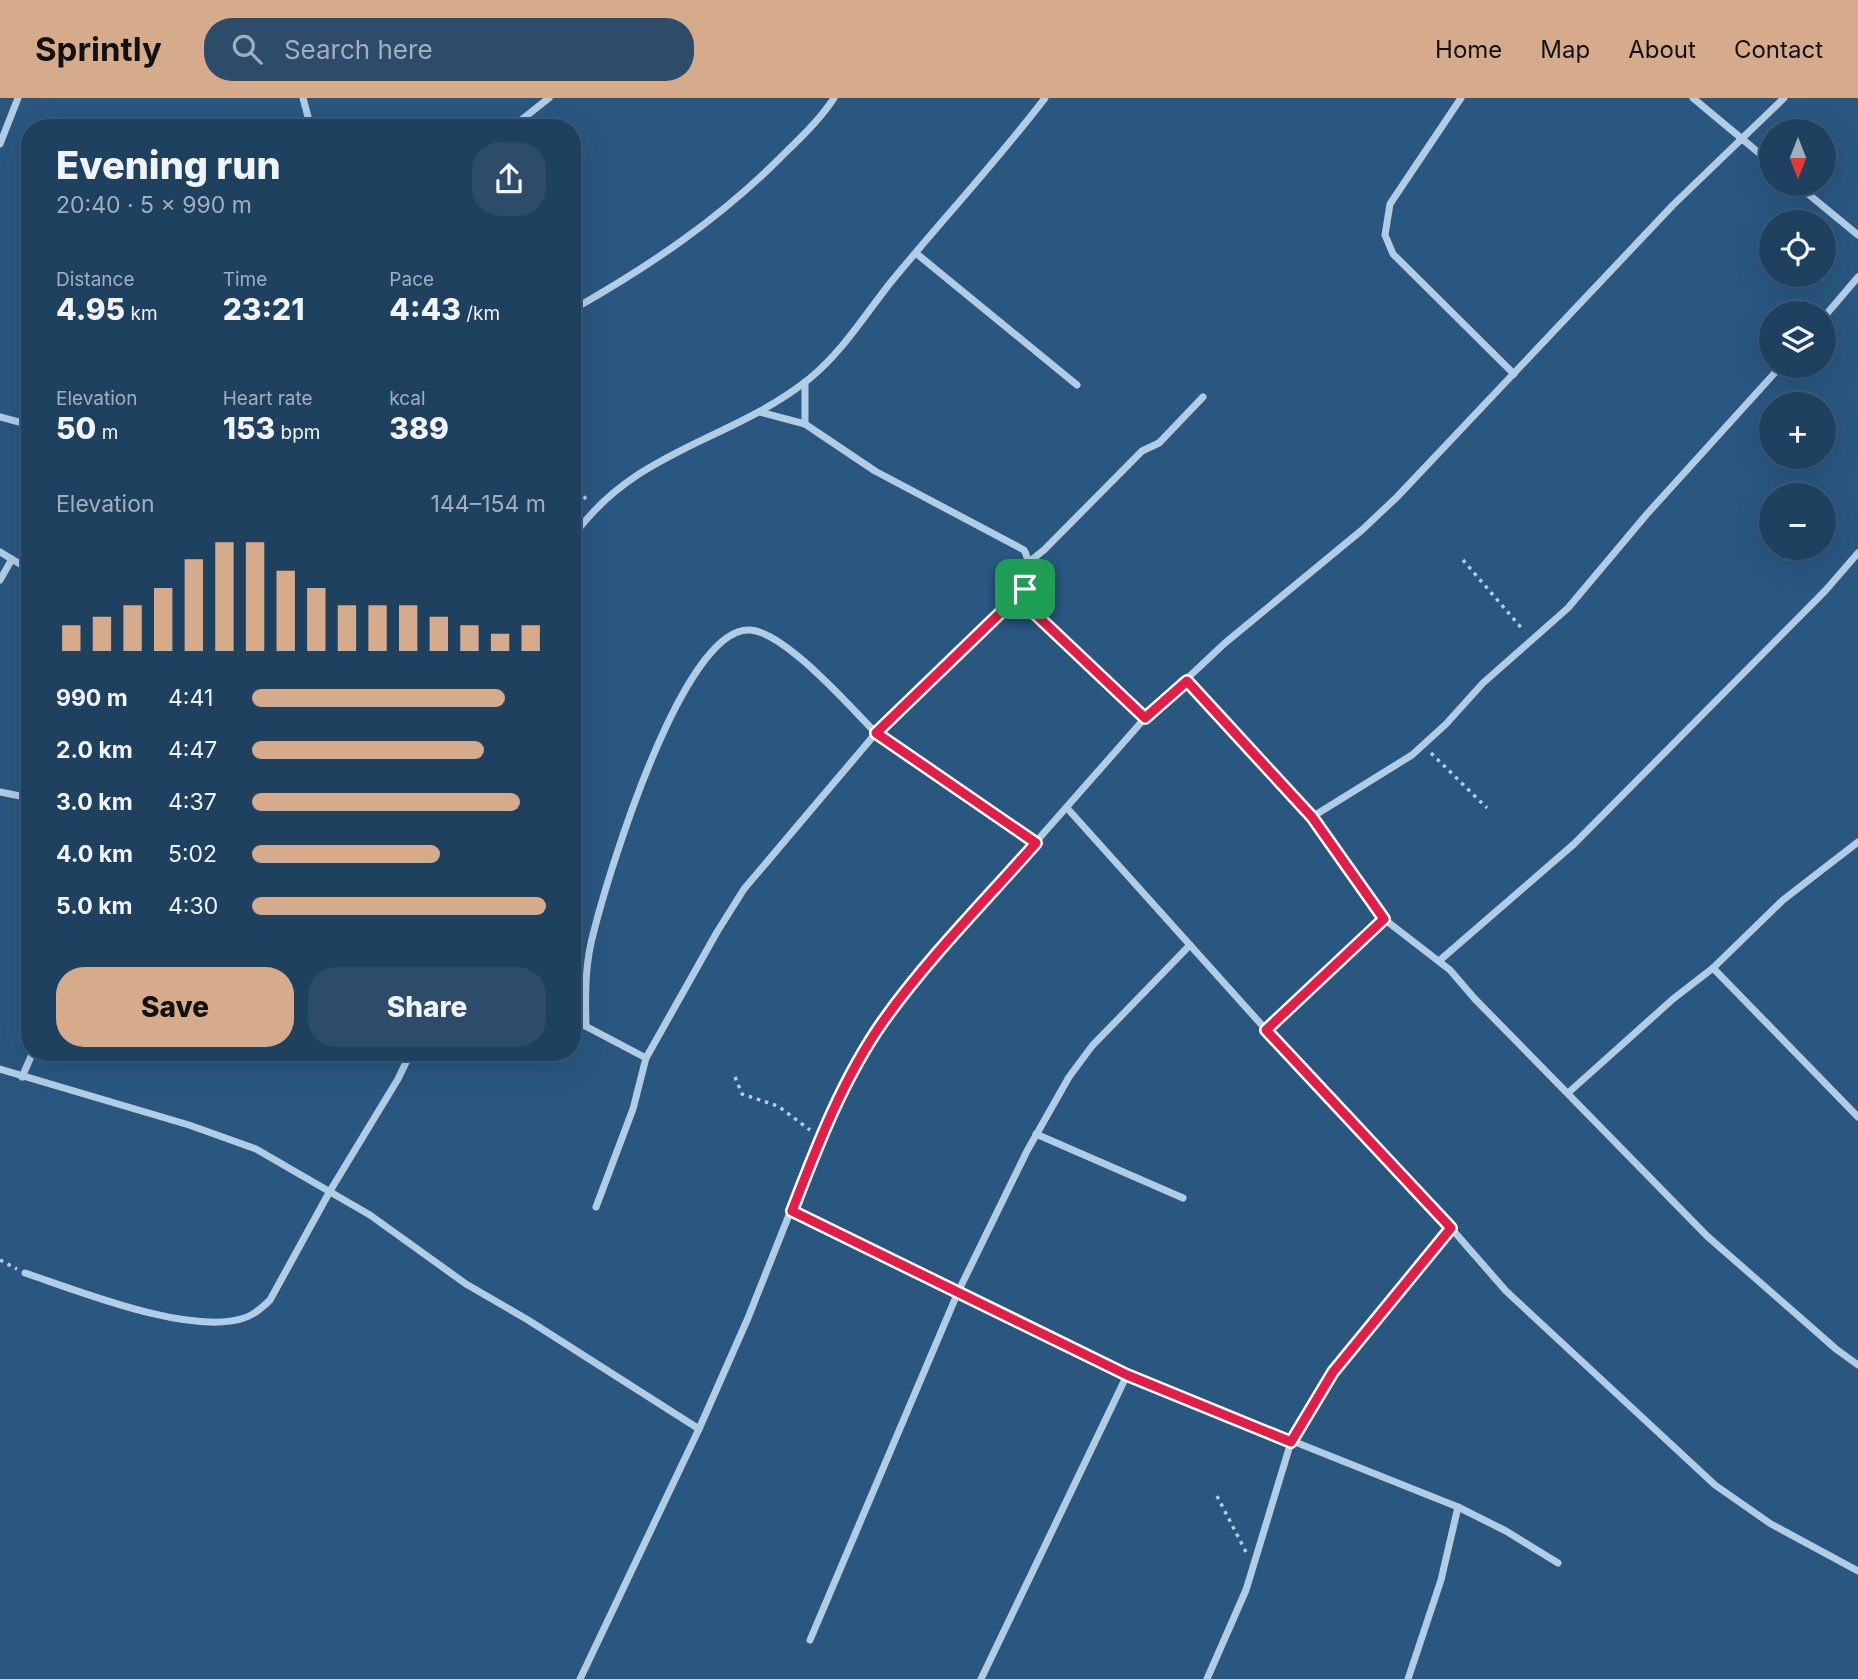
<!DOCTYPE html>
<html lang="en">
<head>
<meta charset="utf-8">
<style>
  :root { --surface:#1f4160; --page:#2c4c69; --text:#f1f3f6; --muted:#a1afbd; --line:#3c5a75; --accent:#d6ab8b }
  body { margin:0; font-family:Inter,sans-serif; background:var(--page); color:var(--text); height:100vh; display:flex; flex-direction:column; font-size:26px; white-space:nowrap }
  * { box-sizing:border-box; margin:0 }
  p { font-size:23px; color:var(--muted) }
  .icon { flex:none; width:38px; height:38px; fill:none; stroke:currentColor; stroke-width:2; stroke-linecap:round; stroke-linejoin:round }
  .map { position:relative; flex:1; overflow:hidden }
  .sheet { position:absolute; left:21px; top:21px; width:560px; height:942px; display:flex; flex-direction:column; background:var(--surface); border-radius:28px; box-shadow:0 7px 28px #0002,0 0 0 2px var(--line) }
  .sheet>* { flex:none }
  .needle { width:46px; rotate:180deg }
  .buttons { position:absolute; left:1759px; top:21px; display:grid; gap:14px }
  .buttons a { display:grid; place-items:center; width:77px; height:77px; border-radius:50%; background:var(--surface); box-shadow:0 7px 28px #0002,0 0 0 2px var(--line); font-size:35px }
  .pin { position:absolute; display:grid; place-items:center; width:60px; height:60px; color:#fff; margin:-30px; border-radius:14px; box-shadow:0 4px 10px #0006 }
  .round { display:grid; place-items:center; flex:none; width:74px; height:74px; border-radius:28px; background:var(--page) }
  .overview { display:flex; align-items:center; justify-content:space-between; height:119px; padding:0 35px }
  h1 { font-size:38px; font-weight:800; line-height:52px }
  .stats { display:grid; grid-template-columns:repeat(3,1fr); gap:10px; height:119px; padding:7px 35px }
  .stats div { display:grid; align-content:center }
  .stats b { font-size:30px; font-weight:800 }
  .stats small { font-size:19px; font-weight:400 }
  .stats p { font-size:19px }
  .chart { height:196px; padding:14px 35px }
  .chart p { display:flex; justify-content:space-between }
  .chart svg { width:100%; height:126px; margin-top:7px; stroke:var(--accent); stroke-width:6 }
  .cta { display:flex; gap:14px; margin-top:auto; padding:14px 35px }
  .cta a { flex:1; height:80px; border-radius:28px; background:var(--accent); color:#111; font-size:28px; font-weight:800; line-height:80px; text-align:center }
  .cta a+a { background:var(--page); color:var(--text) }
  ul { padding:0 35px; list-style:none; font-size:23px }
  li { display:grid; grid-template-columns:112px 84px 1fr; align-items:center; height:52px }
  li i { height:18px; border-radius:9px; background:var(--accent) }
  header { display:flex; align-items:center; gap:42px; box-sizing:border-box; height:98px; padding:0 35px; background:var(--accent); color:#111 }
  header strong { font-size:33px }
  nav { display:flex; gap:38px; margin-inline-start:auto; font-size:24px }
  .search { width:490px; height:63px; background:var(--page); display:flex; align-items:center; gap:18px; box-sizing:border-box; padding:0 24px; border-radius:28px; color:var(--muted); font-size:26px }
  .map>svg:first-child { display:block }
</style>
</head>
<body>
<header>
<strong>Sprintly</strong>
<div class="search"><svg class="icon" aria-label="search" viewBox="0 0 24 24"><circle cx="10" cy="10" r="6"/><path d="M15 15l6 6"/></svg>Search here</div>
<nav><a>Home</a><a>Map</a><a>About</a><a>Contact</a></nav>
</header>
<div class="map">
<svg width="1858" height="1581" viewBox="0 0 1858 1581">
  <rect width="100%" height="100%" fill="#295780"/>
  <g fill="none" stroke-linecap="round" stroke-linejoin="round">
    <g stroke="#b0cde5" stroke-width="3.5" stroke-dasharray="3.5 5" stroke-linecap="butt">
      <path d="M572,386l16,17"/>
      <path d="M1463,462l61,71"/>
      <path d="M1431,655l56,55"/>
      <path d="M735,979l7,17 36,12 32,24"/>
      <path d="M0,1162l17,9"/>
      <path d="M1217,1398l29,56"/>
    </g>
    <g stroke="#b0cde5" stroke-width="7">
      <path d="M303,0l8,30"/>
      <path d="M1461,0l-71,106 -5,31 8,19 121,120"/>
      <path d="M1693,0l78,65"/>
      <path d="M511,30l38,-30"/>
      <path d="M0,46l18,-46"/>
      <path d="M1796,86l62,51"/>
      <path d="M917,156l160,131"/>
      <path d="M572,212c76,-43 146,-90 208,-152 19,-19 39,-37 54,-60"/>
      <path d="M1824,219l34,-40"/>
      <path d="M805,284v42"/>
      <path d="M760,314l45,12 70,47 149,79c11,19 -6,40 6,59l115,109"/>
      <path d="M0,319l30,8"/>
      <path d="M572,440c62,-89 158,-96 237,-159 34,-28 55,-63 82,-97 51,-62 105,-120 154,-184"/>
      <path d="M0,454l30,18"/>
      <path d="M1029,464l15,-12 98,-99 17,-8 44,-46"/>
      <path d="M0,482l12,-21"/>
      <path d="M1187,583l125,136 72,102 66,51 24,28 233,238 129,113 22,16"/>
      <path d="M0,694l30,6"/>
      <path d="M1067,710l237,264 147,156 55,63 209,194 56,39 87,47"/>
      <path d="M1312,719l100,-62 34,-31 37,-41 85,-75 79,-94 134,-148"/>
      <path d="M1439,863l135,-117 251,-253 33,-38"/>
      <path d="M1713,870l145,149"/>
      <path d="M572,921l74,39 -13,51 -37,98"/>
      <path d="M586,928c-1,-32 -1,-64 8,-95 14,-56 89,-305 156,-301 35,2 100,77 126,103l149,-144"/>
      <path d="M1266,932l118,-111"/>
      <path d="M646,960l71,-126 27,-43 132,-156 160,110"/>
      <path d="M0,971l189,56 67,24 114,66 96,69 62,36 171,109"/>
      <path d="M22,979l11,-25"/>
      <path d="M1568,995l105,-94 40,-31 70,-68 75,-58"/>
      <path d="M1036,1036l147,64"/>
      <path d="M792,1113l335,164 331,132 48,24 52,32"/>
      <path d="M25,1175c54,18 165,63 219,45 10,-3 18,-10 26,-18l60,-109 68,-112 13,-27"/>
      <path d="M810,1542l148,-348 69,-141 42,-74 23,-31 98,-101"/>
      <path d="M580,1581l119,-250 49,-111 72,-181 62,-115 35,-45 228,-259 80,-75 137,-113 35,-33 276,-292 111,-107"/>
      <path d="M981,1581l146,-304"/>
      <path d="M1207,1581l39,-89 45,-148 42,-70 118,-144"/>
      <path d="M1408,1581l33,-99 17,-73"/>
    </g>
  </g>
  <g fill="none" stroke-linecap="round" stroke-linejoin="round">
    <defs>
      <path id="route" d="M1025,491l1,12 4,8 115,109 42,-37 125,136 72,102 -118,111 185,198 -118,144 -42,70 -164,-67 -335,-164c25,-65 51,-133 92,-191 45,-63 101,-119 152,-177l-160,-110z"/>
    </defs>
    <use href="#route" stroke="#fff" stroke-width="14"/>
    <use href="#route" stroke="#e11d48" stroke-width="9"/>
  </g>
</svg>
<div class="buttons">
<a><svg class="needle" viewBox="-14 -14 28 28"><path d="M0-13l5 13h-10z" fill="#e53935"/><path d="M0 13l5-13h-10z" fill="#a1afbd"/></svg></a>
<a><svg class="icon" aria-label="locate" viewBox="0 0 24 24"><circle cx="12" cy="12" r="6"/><path d="M12 2v4M12 18v4M2 12h4M18 12h4"/></svg></a>
<a><svg class="icon" aria-label="layers" viewBox="0 0 24 24"><path d="M12 4l9 5-9 5-9-5zM3 14l9 5 9-5"/></svg></a>
<a>+</a>
<a>−</a>
</div>
<div class="pin" style="left:1025px;top:491px;background:#1e9e55"><svg class="icon" aria-label="arrive" viewBox="0 0 24 24"><path d="M6 21V4h12l-3 4 3 4H6"/></svg></div>
<section class="sheet">
<div class="overview"><div><h1>Evening run</h1><p>20:40 · 5 × 990 m</p></div><a class="round"><svg class="icon" aria-label="share" viewBox="0 0 24 24"><path d="M12 15V3M7 8l5-5 5 5M5 13v7h14v-7"/></svg></a></div>
<div class="stats">
<div><p>Distance</p><b>4.95<small> km</small></b></div>
<div><p>Time</p><b>23:21</b></div>
<div><p>Pace</p><b>4:43<small> /km</small></b></div>
</div>
<div class="stats">
<div><p>Elevation</p><b>50<small> m</small></b></div>
<div><p>Heart rate</p><b>153<small> bpm</small></b></div>
<div><p>kcal</p><b>389</b></div>
</div>
<div class="chart"><p><span>Elevation</span>144–154 m</p>
<svg viewBox="0 0 160 44" preserveAspectRatio="none"><path d="M5 44V35M15 44V32M25 44V28M35 44V22M45 44V12M55 44V6M65 44V6M75 44V16M85 44V22M95 44V28M105 44V28M115 44V28M125 44V32M135 44V35M145 44V38M155 44V35"/></svg>
</div>
<ul>
<li><b>990 m</b>4:41<i style="width:86%"></i></li>
<li><b>2.0 km</b>4:47<i style="width:79%"></i></li>
<li><b>3.0 km</b>4:37<i style="width:91%"></i></li>
<li><b>4.0 km</b>5:02<i style="width:64%"></i></li>
<li><b>5.0 km</b>4:30<i style="width:100%"></i></li>
</ul>
<div class="cta"><a>Save</a><a>Share</a></div>
</section>
</div>
</body>
</html>
